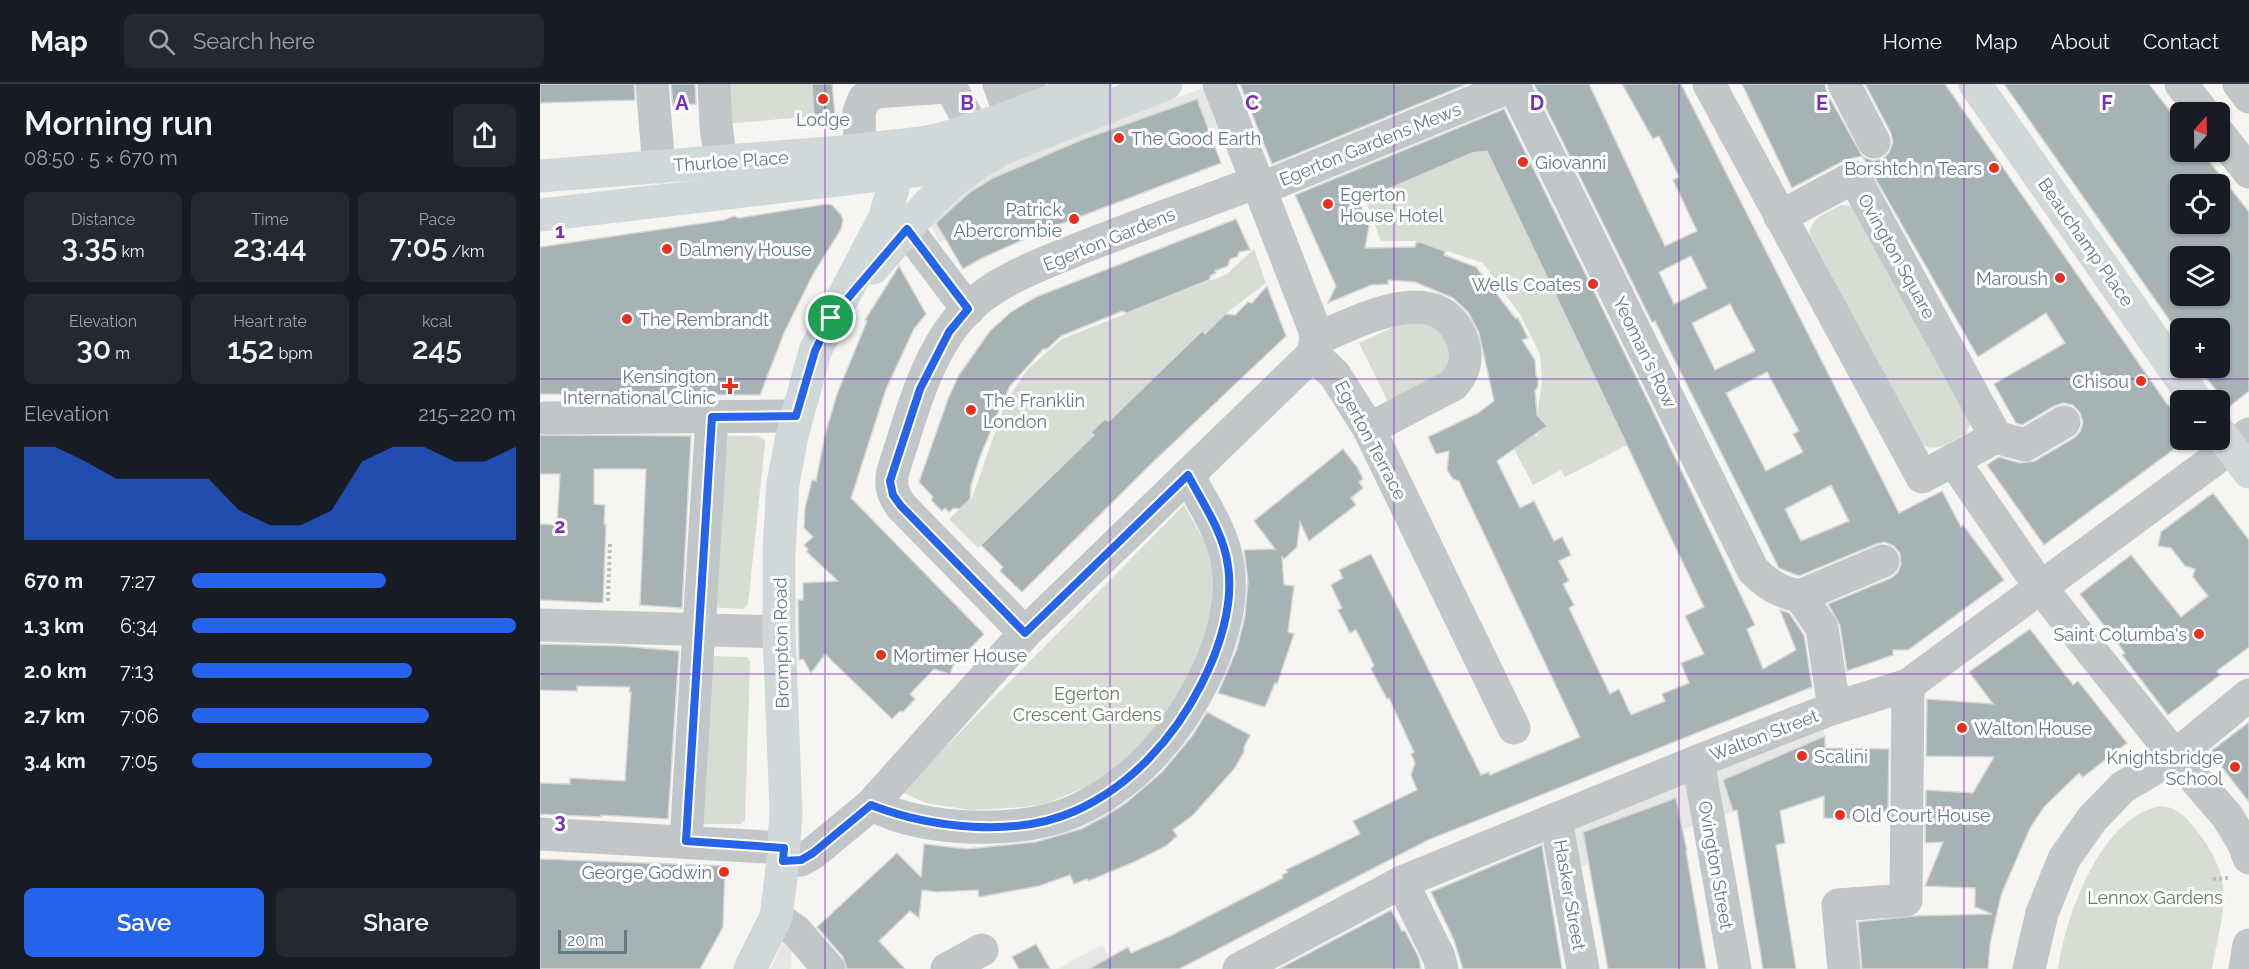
<!DOCTYPE html>
<html lang="en">
<head>
<meta charset="utf-8">
<style>
  :root { --surface:#171b24; --page:#242831; --text:#f1f3f6; --muted:#9ea1a6; --line:#363941; --accent:#2563eb }
  body { margin:0; font-family:Raleway,sans-serif; background:var(--page); color:var(--text); height:100vh; display:flex; flex-direction:column; font-size:22px; white-space:nowrap }
  * { box-sizing:border-box; margin:0 }
  p { font-size:20px; color:var(--muted) }
  .icon { flex:none; width:33px; height:33px; fill:none; stroke:currentColor; stroke-width:2; stroke-linecap:round; stroke-linejoin:round }
  .map { position:relative; flex:1; overflow:hidden }
  .panel { display:flex; flex-direction:column; background:var(--surface); width:540px }
  .panel>* { flex:none }
  .needle { width:39px; rotate:20deg }
  .buttons { position:absolute; left:1630px; top:18px; display:grid; gap:12px }
  .buttons a { display:grid; place-items:center; width:60px; height:60px; border-radius:9px; background:var(--surface); box-shadow:0 2px 4px #0004; font-size:30px }
  .scale { position:absolute; left:18px; bottom:15px; width:69px; box-sizing:border-box; padding-left:6px; border:3px solid #647a84; border-top:0; font-size:16px; line-height:21px; white-space:nowrap; color:#647a84; -webkit-text-stroke:4px #fff; paint-order:stroke }
  .pin { position:absolute; display:grid; place-items:center; width:51px; height:51px; color:#fff; margin:-26px; border:3px solid #fff; border-radius:50%; box-shadow:0 2px 6px #0007 }
  .round { display:grid; place-items:center; flex:none; width:63px; height:63px; border-radius:9px; background:var(--page) }
  .headline { display:flex; align-items:center; justify-content:space-between; height:102px; padding:0 24px }
  h1 { font-size:33px; font-weight:600; line-height:45px }
  .figures { display:grid; grid-template-columns:repeat(3,1fr); gap:9px; height:102px; padding:6px 24px }
  .figures div { display:grid; align-content:center; border-radius:9px; background:var(--page); text-align:center }
  .figures b { font-size:30px; font-weight:600 }
  .figures small { font-size:16px; font-weight:400 }
  .figures p { font-size:16px }
  .chart { height:168px; padding:12px 24px }
  .chart p { display:flex; justify-content:space-between }
  .chart svg { width:100%; height:108px; margin-top:6px; fill:var(--accent); opacity:.7 }
  .action { display:flex; gap:12px; margin-top:auto; padding:12px 24px }
  .action a { flex:1; height:69px; border-radius:9px; background:var(--accent); color:#fff; font-size:24px; font-weight:600; line-height:69px; text-align:center }
  .action a+a { background:var(--page); color:var(--text) }
  ul { padding:0 24px; list-style:none; font-size:20px }
  li { display:grid; grid-template-columns:96px 72px 1fr; align-items:center; height:45px }
  li i { height:15px; border-radius:8px; background:var(--accent) }
  header { display:flex; align-items:center; gap:36px; box-sizing:border-box; height:84px; padding:0 30px; background:var(--surface); border-bottom:2px solid var(--line) }
  header strong { font-size:28px }
  nav { display:flex; gap:33px; margin-inline-start:auto; font-size:21px }
  .search { width:420px; height:54px; background:var(--page); display:flex; align-items:center; gap:15px; box-sizing:border-box; padding:0 21px; border-radius:9px; color:var(--muted); font-size:22px }
  main { display:flex; flex:1; min-height:0 }
  .map>svg:first-child { display:block }
</style>
</head>
<body>
<header>
<strong>Map</strong>
<div class="search"><svg class="icon" aria-label="search" viewBox="0 0 24 24"><circle cx="10" cy="10" r="6"/><path d="M15 15l6 6"/></svg>Search here</div>
<nav><a>Home</a><a>Map</a><a>About</a><a>Contact</a></nav>
</header>
<main>
<section class="panel">
<div class="headline"><div><h1>Morning run</h1><p>08:50 · 5 × 670 m</p></div><a class="round"><svg class="icon" aria-label="share" viewBox="0 0 24 24"><path d="M12 15V3M7 8l5-5 5 5M5 13v7h14v-7"/></svg></a></div>
<div class="figures">
<div><p>Distance</p><b>3.35<small> km</small></b></div>
<div><p>Time</p><b>23:44</b></div>
<div><p>Pace</p><b>7:05<small> /km</small></b></div>
</div>
<div class="figures">
<div><p>Elevation</p><b>30<small> m</small></b></div>
<div><p>Heart rate</p><b>152<small> bpm</small></b></div>
<div><p>kcal</p><b>245</b></div>
</div>
<div class="chart"><p><span>Elevation</span>215–220 m</p>
<svg viewBox="0 0 160 44" preserveAspectRatio="none"><path d="M0 44V6L10 6L20 12L30 19L40 19L50 19L60 19L70 32L80 38L90 38L100 32L110 12L120 6L130 6L140 12L150 12L160 6V44z"/></svg>
</div>
<ul>
<li><b>670 m</b>7:27<i style="width:60%"></i></li>
<li><b>1.3 km</b>6:34<i style="width:100%"></i></li>
<li><b>2.0 km</b>7:13<i style="width:68%"></i></li>
<li><b>2.7 km</b>7:06<i style="width:73%"></i></li>
<li><b>3.4 km</b>7:05<i style="width:74%"></i></li>
</ul>
<div class="action"><a>Save</a><a>Share</a></div>
</section>
<div class="map">
<svg width="1709" height="885" viewBox="0 0 1709 885">
  <rect width="100%" height="100%" fill="#f6f5f2"/>
  <g fill="#e6e7e5">
    <path d="M664,4l15,41 -213,81 -66,32 -15,-25 70,-51 94,-37z"/>
    <path d="M1284,646v49l-245,88 -7,-40z"/>
    <path d="M244,856l8,3 -1,26h-21z"/>
    <path d="M562,861l14,24h-57l14,-9z"/>
  </g>
  <g fill="#d8ddd3">
    <path d="M192,0h80l2,32 -89,8 4,-38z"/>
    <path d="M946,63l141,298 -62,32 -4,-7 -28,15 -21,-40 16,-15 8,7 10,-13 -9,-9 5,-32 -2,-28 -19,-39 -38,-53 -66,-22h-36l-16,-42z"/>
    <path d="M1301,121l11,1 117,211 1,7 -4,10c-14,7 -30,20 -44,10l-112,-209c0,-18 17,-22 31,-30z"/>
    <path d="M714,165l12,34 -41,31 -20,20 -4,-3 -92,90 -4,-2 -14,13 3,4 -116,112 -29,-29 23,-21 34,-97 22,-32 34,-30 165,-65z"/>
    <path d="M866,237l29,4c13,21 17,22 10,46l-57,31 -29,-59z"/>
    <path d="M180,352h38l7,4v4l-17,160 -4,5 -35,-2z"/>
    <path d="M644,421l24,42 6,22 -2,50 -22,62 -54,71 -38,30 -50,21 -22,4 -56,3 -44,-7 -25,-11z"/>
    <path d="M170,572l37,1 3,5 -5,158 -4,4h-42z"/>
    <path d="M1620,722c18,1 26,11 36,24 41,50 27,81 16,139h-154c8,-53 41,-150 102,-163z"/>
  </g>
  <g fill="#a7b2b5" stroke="#d7d7d5" stroke-width="1.5" fill-rule="evenodd">
    <path d="M0,0h94l1,16 -95,3z"/>
    <path d="M131,0h24l1,20 -23,2z"/>
    <path d="M272,0h20l3,31 -21,1z"/>
    <path d="M700,0h227l-195,80z"/>
    <path d="M994,0h55l76,162 32,-15 -24,-51 6,-3 -20,-41 -6,3 -31,-55h59l218,429 43,-22 19,36 2,-2 41,55 -96,70h-15v5l-46,16 -7,-46 -12,-21 63,-26 7,-6 3,-8 -1,-11 -6,-7 -9,-4 -9,2 -77,32 -20,-8 -124,-247 -3,1zM1151,172l16,32 -33,16 -15,-32zM1190,220l25,47 -40,19 -23,-47zM1227,288l32,59 -6,3 10,18 -37,19 -40,-78zM1291,401l18,36 -48,20 -16,-32z"/>
    <path d="M1202,0h83l2,9 35,63 -17,4 -53,28z"/>
    <path d="M1325,0h80l222,320 6,5 4,-3 4,5v33l-137,101 -57,-80 12,-8 21,6 15,-2 39,-23 6,-6 3,-10 -3,-9 -7,-8 -10,-2 -9,3 -32,19 -6,-2 -22,-39 71,-41 -19,-30 -68,44 -115,-200 10,4 9,-2 7,-6 4,-11 -2,-9z"/>
    <path d="M1464,0h145l32,41v27h21l47,60v179l-20,16 -30,-39h21v-40h-45zM1641,100h39v40h-39zM1664,167l4,5h12v40h-39v-40h15z"/>
    <path d="M657,15l24,64 -176,67 -63,28 -19,11 -27,-46 34,-31 23,-14 88,-38z"/>
    <path d="M964,25l145,294 106,222 -8,4 16,40 33,-19 -16,-40 9,3 15,22 8,52 -384,153 -249,129h-90l39,-22 3,6 39,-17 113,-58 -1,-3 6,-3 -2,-2 74,-36 -7,-13 64,-31 -6,-15 4,-12 -4,-9 3,-2 -25,-54 -2,1 -16,-30 3,-4 -18,-35 -6,3 -12,-23 4,-2 -11,-23 12,-7 -4,-8 32,-16 110,221 8,-3 1,3 90,-38 -121,-256 -6,-2 -6,-9 2,-19 -13,3 -8,-17 50,-24 16,-12 -15,-68 -11,-21 -15,-14 -38,-16 -27,-2v4l-17,1 -43,18 8,-17 -41,-91zM947,67l217,456 -19,9 19,38 -23,9 8,20 -27,11 3,7 -34,14 -12,-26 -9,5 -41,-86 5,-3 -11,-21 6,-3 -10,-20 12,-6 -9,-18 -8,4 -20,-40 -14,7 -23,-47 50,-35 -10,-11 -2,-24 3,-5v-8l-2,-2 -1,-16 -13,-20 6,-2 -10,-20 -2,1 -40,-52 -32,-12 1,-4 -28,-10 -2,6 -50,1 4,-22 -9,-22 6,-3 -1,-2 107,-46z"/>
    <path d="M287,120l5,1 9,10 2,5 -2,9 -29,47 -28,57 -24,62 -220,-1v-147l184,-27 10,-4 5,2z"/>
    <path d="M696,135l14,31 -11,2 -2,5 -7,2 -2,7 -13,5 1,2 -5,2 -2,5 -82,33 -5,-2 -61,25 -14,13h-4l-33,37 -4,9 -6,5 1,5 -21,52 -9,28 -1,14 -10,10 -6,-1 -5,4 -4,-4 -3,3 -11,-11 2,-3 -14,-15 29,-83 11,-24 31,-44 21,-19 25,-15z"/>
    <path d="M359,182l27,48 -12,15 -28,60 -35,109 133,136 -31,32 -3,8 -16,-5 -24,25 5,5 -12,13 -3,-1 -8,8 -67,-65 -14,19 -8,-14 -4,1 -1,-60h5v-17l35,-2 -31,-29 1,-3 -4,-4 9,-8 -9,-9 1,-20 7,-28 4,1 9,-46 12,-41 30,-73 -2,-1z"/>
    <path d="M727,202l19,50 -134,127 -130,129 -22,-21 3,-4 -22,-22 113,-110 -3,-3 14,-13 4,2 93,-90 3,3 20,-20 10,1 13,-13 4,1z"/>
    <path d="M0,351l151,1 -9,172 -42,-3 6,-136h-52v35l11,1 -1,19h2l-3,79 -63,-3v-76l17,1 3,-51h-20z"/>
    <path d="M803,365l14,18 6,12 -4,3 4,6 -12,10 5,7 -47,36 -9,-19 -3,25 -13,12 -2,-2 2,28 10,1 -6,46 6,2 -17,50 -2,-1 -10,24 -47,-14 19,-44 8,-33 3,-35 -4,-31 31,-1 -21,-28z"/>
    <path d="M1673,409l36,47v107l-32,24 3,4 -52,40 -46,-60 3,-2 -45,-59 51,-39 50,62 27,-21 -15,-19 2,-8 -10,-3 -14,-18 -13,-2 3,-14z"/>
    <path d="M1490,545l43,56 5,-4 49,62 -44,34 -4,-4 -35,34 -14,21 -29,67 -11,49 -2,25h-126l-4,-47 56,-6 78,-2 -17,-7v-19l-50,-2 18,-44 -18,1 1,-53 47,3 21,-36 -68,-1 1,-57 66,5 -24,-32z"/>
    <path d="M0,560l81,2 58,5 -11,168 -67,-4v2l-61,-3v-31l30,1v-6l55,3 6,-89h-2l1,-5 -53,-1v5l-37,-1z"/>
    <path d="M667,628l43,23 -6,12v5l-10,17 -41,46 -20,15 4,6 -11,10 -32,16 -46,19 -1,-2 -13,5 -4,-9 -31,11 -60,11 -1,-7 -41,2 -15,-2 -3,28 -9,-7 -31,30 26,28h-58l-4,-12 -26,-30 80,-74 24,24 3,-33 43,5 69,-7 45,-13 23,-12 22,-14 36,-31 31,-37z"/>
    <path d="M1709,638v80l-39,-50z"/>
    <path d="M1285,652v12l64,1 -1,63h-31v7l-33,-1v-22l-44,15 5,32 -9,2 20,124h-33l-26,-159 -4,1 -10,-31z"/>
    <path d="M1136,714l11,53h-1l20,118h-98l-25,-137z"/>
    <path d="M1002,761l20,124h-99l-9,-29 -23,-48z"/>
    <path d="M0,775l185,7 -2,61 -23,42h-160z"/>
    <path d="M851,826l11,21h3l14,27 2,11h-142z"/>
    <path d="M496,860l14,25h-31l-7,-12z"/>
  </g>
  <g fill="none" stroke-linecap="round" stroke-linejoin="round">
    <g stroke="#bbbec0" stroke-width="4" stroke-dasharray="3 3" stroke-linecap="butt">
      <path d="M68,517l2,-58"/>
      <path d="M1673,795l17,-1"/>
    </g>
    <g stroke="#c1c6c8" stroke-width="33">
      <path d="M112,0l7,83"/>
      <path d="M174,0l2,41 8,65"/>
      <path d="M459,0l12,33"/>
      <path d="M488,0l7,23"/>
      <path d="M679,0l95,244 2,11 -3,15"/>
      <path d="M973,0l240,486c13,14 29,23 47,26"/>
      <path d="M1169,0l213,393 74,-40 -142,-260 -74,40"/>
      <path d="M1304,0l30,58"/>
      <path d="M1641,0l22,28"/>
      <path d="M1699,0l10,13"/>
      <path d="M1680,51l29,37"/>
      <path d="M320,67l-1,-39 5,-13 11,-7 71,-5 5,1 22,40"/>
      <path d="M720,105l254,-104"/>
      <path d="M367,145l61,81"/>
      <path d="M776,255c42,-17 124,-64 147,3 5,17 1,31 -10,43l-84,44"/>
      <path d="M773,270l22,21 34,54 145,299"/>
      <path d="M6,334l250,-2"/>
      <path d="M1456,353l29,8 39,-23"/>
      <path d="M1413,376l88,128 134,168 52,60 16,26 6,16"/>
      <path d="M1260,512l22,32 12,80"/>
      <path d="M1260,512l83,-35"/>
      <path d="M0,541l239,7"/>
      <path d="M485,549l-124,-127c-9,-13 -12,-22 -7,-38 15,-45 27,-95 54,-135 8,-12 20,-25 31,-34 29,-23 68,-37 102,-51 58,-23 117,-44 176,-66"/>
      <path d="M1158,677l37,208"/>
      <path d="M331,721c8,3 16,7 25,10 51,16 129,18 179,-4 56,-25 99,-73 126,-126 18,-34 33,-80 27,-119 -4,-33 -25,-62 -40,-91"/>
      <path d="M1016,736l27,149"/>
      <path d="M0,750l244,14"/>
      <path d="M146,757l26,-424"/>
      <path d="M243,777l18,-1 12,-7 58,-48 154,-172 288,-279"/>
      <path d="M862,798l37,75 3,12"/>
      <path d="M236,833l20,14 33,38"/>
      <path d="M407,885l35,-19"/>
      <path d="M699,885l163,-87 296,-121 136,-53 74,-23 341,-251"/>
      <path d="M1304,885l-6,-64 68,-5 2,-215"/>
      <path d="M1489,885l13,-56 22,-54 28,-40 31,-32 52,-31 74,-61"/>
      <path d="M1705,885l4,-24"/>
    </g>
    <g stroke="#d1d8da" stroke-width="33">
      <path d="M1435,0l221,316"/>
      <path d="M333,184c36,-42 70,-88 121,-114"/>
      <path d="M1680,349l29,39"/>
      <path d="M210,885l26,-52 7,-56 3,-49 -7,-180v-81l4,-68 9,-47 23,-85 70,-134 12,-43 18,-23"/>
    </g>
    <g stroke="#d1d8da" stroke-width="33">
      <path d="M0,92l301,-24 80,-9 21,-4 56,-18 98,-37"/>
      <path d="M0,131l381,-45 86,-23 159,-63"/>
    </g>
  </g>
  <g fill="none" stroke-linecap="round" stroke-linejoin="round">
    <defs>
      <path id="route" d="M367,145l61,80 -19,23 -29,57 -30,92 3,14 8,11 124,127 163,-158c15,29 36,58 40,91 6,39 -9,84 -27,119 -27,53 -70,101 -126,126 -60,27 -145,17 -204,-6l-58,48 -12,7 -18,1 1,-13 -98,-7 26,-424 84,-1 19,-65 16,-33z"/>
    </defs>
    <use href="#route" stroke="#fff" stroke-width="12"/>
    <use href="#route" stroke="#2563eb" stroke-width="8"/>
  </g>
  <path fill="none" stroke="#7b2cbf" stroke-width="1.5" stroke-opacity="0.55" d="M285,0v885M570,0v885M854,0v885M1139,0v885M1424,0v885M0,295h1709M0,590h1709"/>
  <g fill="#e8301f" stroke="#fff" stroke-width="2">
    <circle cx="283" cy="15" r="6"/>
    <circle cx="579" cy="54" r="6"/>
    <circle cx="983" cy="78" r="6"/>
    <circle cx="1454" cy="84" r="6"/>
    <circle cx="788" cy="120" r="6"/>
    <circle cx="534" cy="135" r="6"/>
    <circle cx="127" cy="165" r="6"/>
    <circle cx="1520" cy="194" r="6"/>
    <circle cx="1053" cy="200" r="6"/>
    <circle cx="87" cy="235" r="6"/>
    <circle cx="1601" cy="297" r="6"/>
    <path d="M187 293h6v6h6v6h-6v6h-6v-6h-6v-6h6z"/>
    <circle cx="431" cy="326" r="6"/>
    <circle cx="1659" cy="550" r="6"/>
    <circle cx="341" cy="571" r="6"/>
    <circle cx="1422" cy="644" r="6"/>
    <circle cx="1262" cy="672" r="6"/>
    <circle cx="1695" cy="683" r="6"/>
    <circle cx="1300" cy="731" r="6"/>
    <circle cx="184" cy="788" r="6"/>
  </g>
  <g text-anchor="middle" dominant-baseline="central" stroke-width="6" stroke-linejoin="round" paint-order="stroke">
    <g font-size="18" fill="#647a84" stroke="#fff" text-anchor="start">
      <text x="283" y="35" text-anchor="middle">Lodge</text>
      <text x="591" y="54">The Good Earth</text>
      <text x="995" y="78">Giovanni</text>
      <text x="1442" y="84" text-anchor="end">Borshtch n Tears</text>
      <text x="800" y="110">Egerton<tspan x="800" dy="21">House Hotel</tspan></text>
      <text x="522" y="125" text-anchor="end">Patrick<tspan x="522" dy="21">Abercrombie</tspan></text>
      <text x="139" y="165">Dalmeny House</text>
      <text x="1508" y="194" text-anchor="end">Maroush</text>
      <text x="1041" y="200" text-anchor="end">Wells Coates</text>
      <text x="99" y="235">The Rembrandt</text>
      <text x="176" y="292" text-anchor="end">Kensington<tspan x="176" dy="21">International Clinic</tspan></text>
      <text x="1589" y="297" text-anchor="end">Chisou</text>
      <text x="443" y="316">The Franklin<tspan x="443" dy="21">London</tspan></text>
      <text x="1647" y="550" text-anchor="end">Saint Columba's</text>
      <text x="353" y="571">Mortimer House</text>
      <text x="1434" y="644">Walton House</text>
      <text x="1274" y="672">Scalini</text>
      <text x="1683" y="673" text-anchor="end">Knightsbridge<tspan x="1683" dy="21">School</tspan></text>
      <text x="1312" y="731">Old Court House</text>
      <text x="172" y="788" text-anchor="end">George Godwin</text>
    </g>
    <g font-size="18" fill="#647a84" stroke="#fff">
      <text transform="translate(830 60) rotate(-22)">Egerton Gardens Mews</text>
      <text transform="translate(191 77) rotate(-4)">Thurloe Place</text>
      <text transform="translate(569 155) rotate(-22)">Egerton Gardens</text>
      <text transform="translate(1546 158) rotate(55)">Beauchamp Place</text>
      <text transform="translate(1357 172) rotate(61)">Ovington Square</text>
      <text transform="translate(1105 268) rotate(64)">Yeoman's Row</text>
      <text transform="translate(831 356) rotate(62)">Egerton Terrace</text>
      <text transform="translate(241 559) rotate(-91)">Brompton Road</text>
      <text transform="translate(1224 651) rotate(-21)">Walton Street</text>
      <text transform="translate(1176 781) rotate(80)">Ovington Street</text>
      <text transform="translate(1030 811) rotate(80)">Hasker Street</text>
    </g>
    <g font-size="18" fill="#6b7b63" stroke="#fff">
      <text x="547" y="609">Egerton<tspan x="547" dy="21">Crescent Gardens</tspan></text>
      <text x="1615" y="813">Lennox Gardens</text>
    </g>
  </g>
  <g font-size="20" text-anchor="middle" font-weight="bold" fill="#7b2cbf" stroke="#fff" stroke-width="6" stroke-linejoin="round" paint-order="stroke">
    <text x="142" y="26">A</text>
    <text x="427" y="26">B</text>
    <text x="712" y="26">C</text>
    <text x="997" y="26">D</text>
    <text x="1282" y="26">E</text>
    <text x="1567" y="26">F</text>
    <text x="20" y="154">1</text>
    <text x="20" y="449">2</text>
    <text x="20" y="744">3</text>
  </g>
</svg>
<div class="buttons">
<a><svg class="needle" viewBox="-14 -14 28 28"><path d="M0-13l5 13h-10z" fill="#e53935"/><path d="M0 13l5-13h-10z" fill="#9ea1a6"/></svg></a>
<a><svg class="icon" aria-label="locate" viewBox="0 0 24 24"><circle cx="12" cy="12" r="6"/><path d="M12 2v4M12 18v4M2 12h4M18 12h4"/></svg></a>
<a><svg class="icon" aria-label="layers" viewBox="0 0 24 24"><path d="M12 4l9 5-9 5-9-5zM3 14l9 5 9-5"/></svg></a>
<a>+</a>
<a>−</a>
</div>
<div class="scale">20 m</div>
<div class="pin" style="left:291px;top:234px;background:#1e9e55"><svg class="icon" aria-label="arrive" viewBox="0 0 24 24"><path d="M6 21V4h12l-3 4 3 4H6"/></svg></div>
</div>
</main>
</body>
</html>
